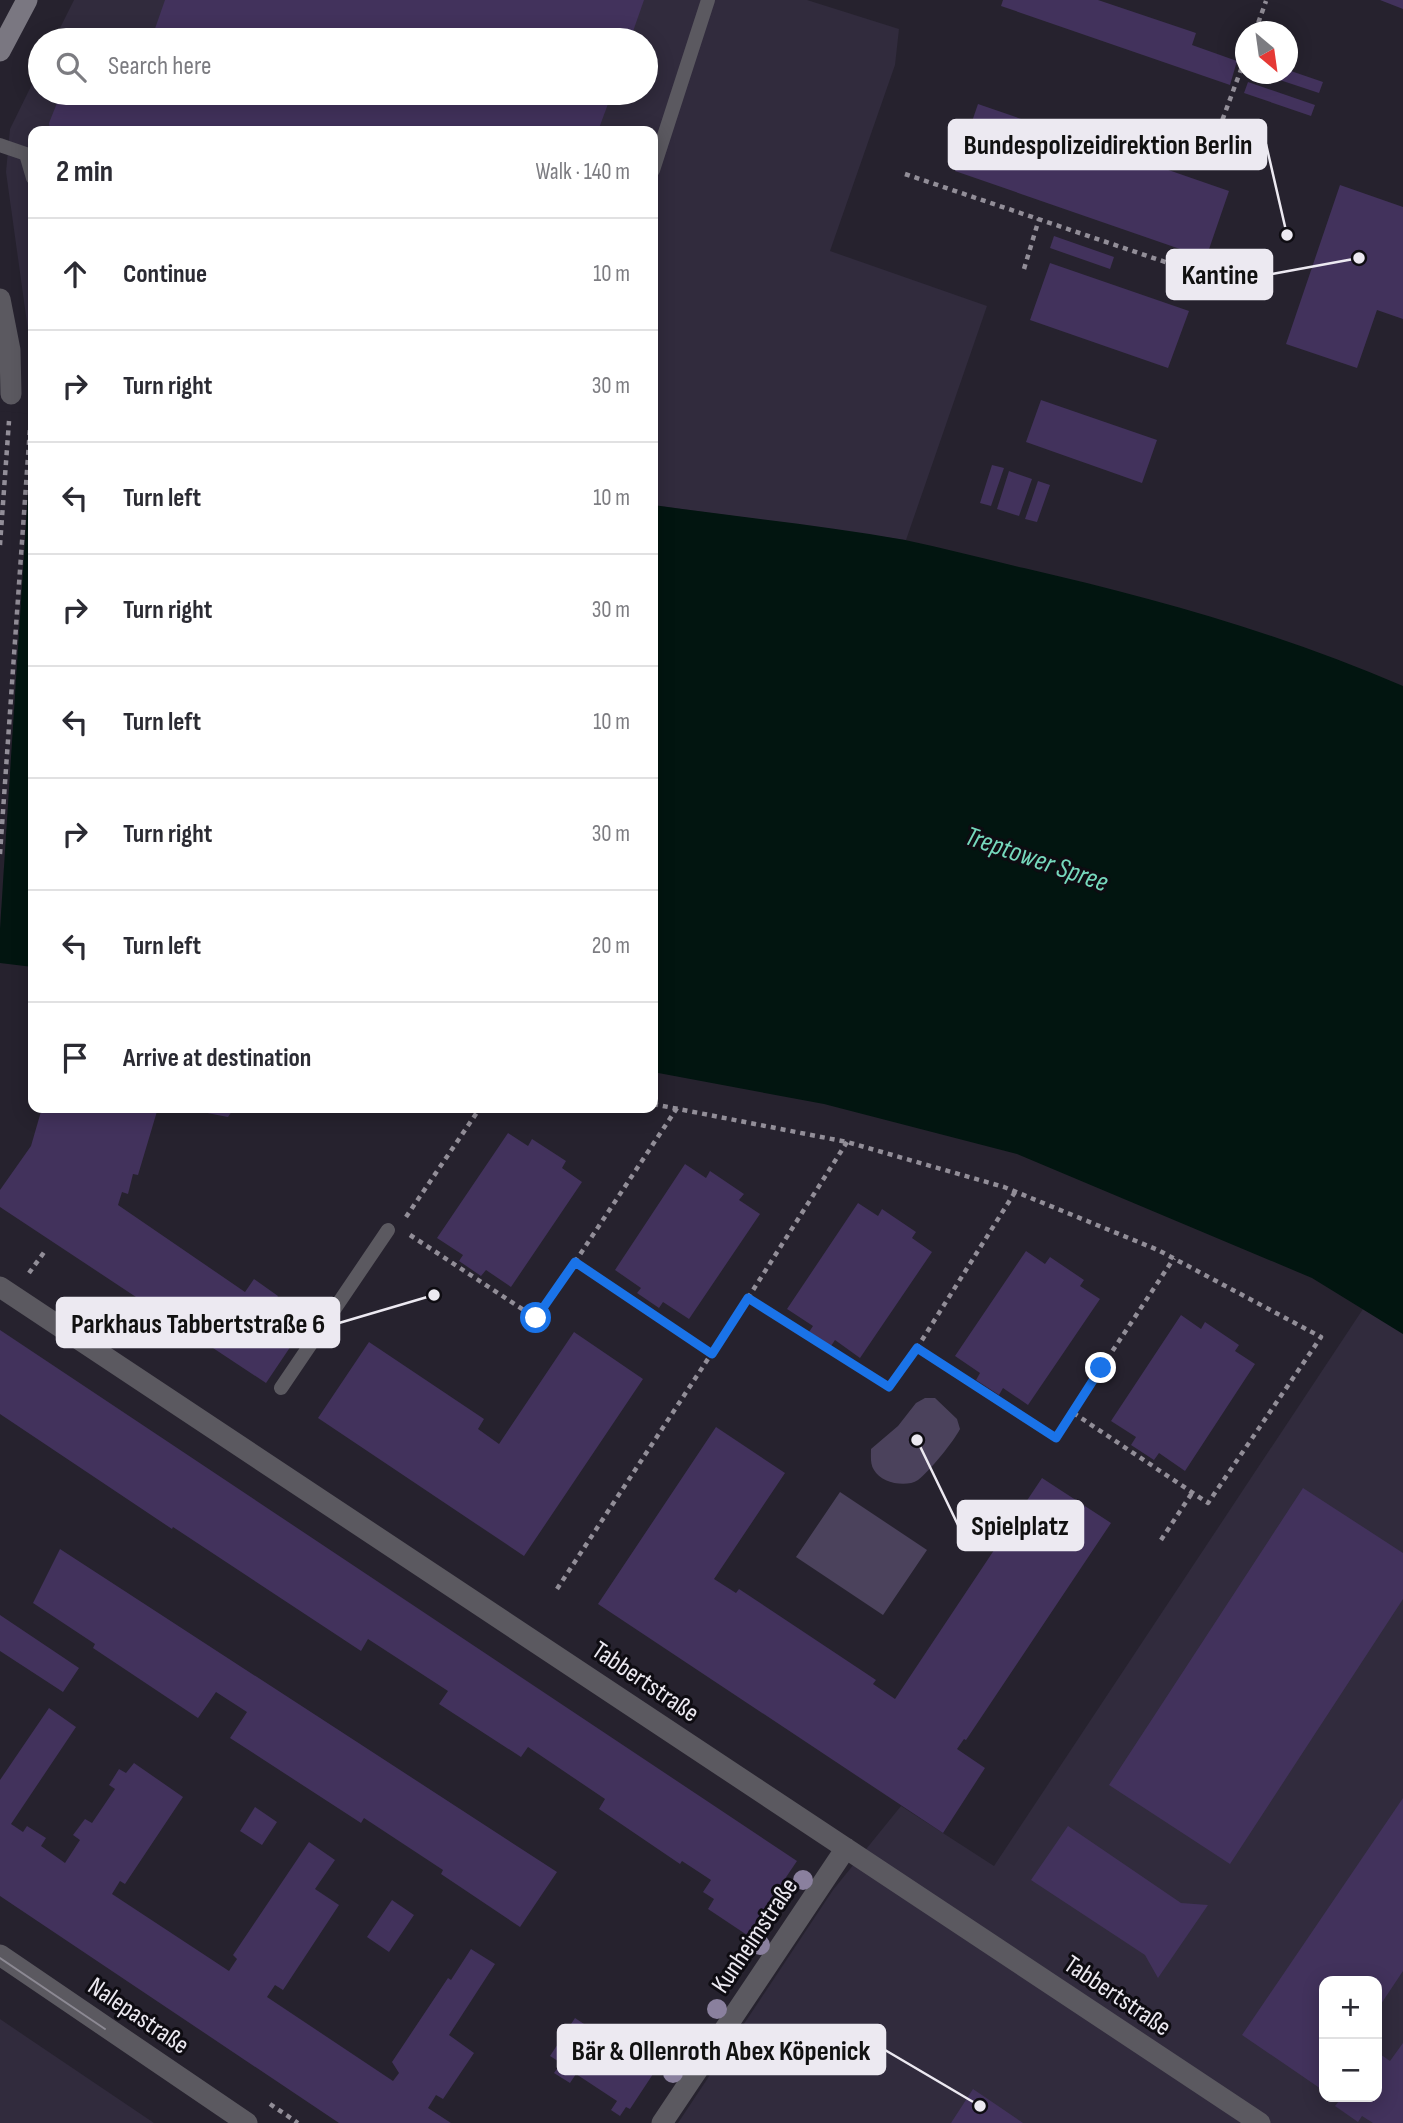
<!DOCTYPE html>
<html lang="en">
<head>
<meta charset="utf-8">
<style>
  :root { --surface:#fff; --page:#f7f7f7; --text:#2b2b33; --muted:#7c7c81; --line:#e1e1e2 }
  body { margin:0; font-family:"Sofia Sans Condensed",sans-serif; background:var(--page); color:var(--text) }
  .controls { position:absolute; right:21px; bottom:21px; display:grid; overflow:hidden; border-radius:14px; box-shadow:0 4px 18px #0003 }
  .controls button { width:63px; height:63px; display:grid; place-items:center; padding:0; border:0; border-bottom:2px solid var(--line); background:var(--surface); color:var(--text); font:35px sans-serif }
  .compass { position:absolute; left:1235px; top:21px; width:63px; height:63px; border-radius:50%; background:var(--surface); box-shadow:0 4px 18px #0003; rotate:151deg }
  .stop { position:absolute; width:21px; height:21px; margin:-16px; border:5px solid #1a73e8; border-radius:50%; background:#fff }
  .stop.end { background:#1a73e8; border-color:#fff; box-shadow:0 2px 7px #0008 }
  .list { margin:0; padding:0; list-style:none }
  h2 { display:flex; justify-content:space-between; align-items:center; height:91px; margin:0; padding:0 28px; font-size:30px }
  h2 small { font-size:23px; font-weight:400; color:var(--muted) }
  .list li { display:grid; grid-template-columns:46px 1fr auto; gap:21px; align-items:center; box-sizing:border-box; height:112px; padding:0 28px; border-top:2px solid var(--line) }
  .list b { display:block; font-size:26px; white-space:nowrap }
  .list em { font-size:23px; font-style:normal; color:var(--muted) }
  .icon { flex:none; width:38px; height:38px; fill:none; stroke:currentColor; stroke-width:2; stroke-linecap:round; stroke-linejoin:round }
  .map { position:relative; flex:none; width:1403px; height:2123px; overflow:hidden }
  .search { position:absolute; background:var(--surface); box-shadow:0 4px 18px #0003; left:28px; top:28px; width:630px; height:77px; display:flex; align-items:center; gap:18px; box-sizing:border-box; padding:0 24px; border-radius:38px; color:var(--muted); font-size:26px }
  .panel { position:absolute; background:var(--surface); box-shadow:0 4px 18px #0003; left:28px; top:126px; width:630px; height:987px; border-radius:14px }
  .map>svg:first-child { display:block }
</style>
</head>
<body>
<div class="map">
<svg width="1403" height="2123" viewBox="0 0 1403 2123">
  <rect width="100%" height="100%" fill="#26222e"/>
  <path fill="#312b3d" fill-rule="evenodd" d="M74 0H807L899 29 895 65 830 251 987 306 906 540 653 505V131H33V366L6 172 10 129 40 68V93H646V40H54Z
    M1363 1309 1403 1334V2123H678L833 1890 901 1806 994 1866ZM1324 1981H1377V2097H1324Z
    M0 2019 28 2038 154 2123H0Z"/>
  <path fill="#4b425c" d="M925 1398H935L957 1419 960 1429C954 1441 929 1472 918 1480 906 1488 881 1483 874 1470 870 1464 871 1456 871 1449L898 1426 916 1403Z
    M840 1492 927 1550 883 1615 796 1557Z"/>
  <path fill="#021510" d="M0 415 33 417V967L0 963Z
    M653 505C737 517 822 525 905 540 945 548 984 559 1024 568 1154 598 1280 633 1403 686V1334L1312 1278 1017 1154 824 1104 653 1072Z"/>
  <path fill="#26222e" d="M0 411 33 414 0 929Z"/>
  <path fill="#42325c" d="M165 0H644L630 40H151Z
    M1003 0H1098L1196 33 1192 45 1237 61 1230 85 1001 6Z
    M1380 0H1403V9Z
    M1288 70 1323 82 1319 93 1262 74H1288Z
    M1248 82 1315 105 1311 116 1244 93Z
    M61 93H612L598 131H50L49 123Z
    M978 104 1229 191 1206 258 955 171Z
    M1340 185 1403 207V319L1377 310 1357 368 1286 344Z
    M1054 236 1114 257 1110 269 1050 248Z
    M1050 263 1189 311 1168 368 1030 320Z
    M1041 400 1157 440 1142 483 1026 442Z
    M992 465 1004 468 991 506 980 503Z
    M1009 471 1032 479 1019 516 997 509Z
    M1038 481 1050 485 1037 522 1025 519Z
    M42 1108H158L138 1175 133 1174 128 1194 122 1192 118 1205 245 1292 254 1279 278 1296 269 1310 301 1331 266 1383 0 1207V1190L31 1146Z
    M181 1108H234L228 1117Z
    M508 1133 528 1146 532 1139 566 1161 562 1168 582 1182 511 1287 486 1270 481 1276 459 1261 463 1255 437 1238Z
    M685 1164 706 1178 710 1171 744 1194 739 1200 760 1214 689 1319 663 1302 659 1308 637 1293 641 1288 615 1270Z
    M858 1203 878 1216 882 1209 916 1232 912 1238 932 1252 860 1358 835 1340 831 1346 809 1332 813 1326 787 1309Z
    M1026 1251 1045 1264 1050 1257 1084 1280 1080 1286 1100 1299 1028 1405 1003 1388 999 1395 976 1380 980 1373 955 1356Z
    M1181 1315 1201 1329 1205 1322 1239 1345 1235 1351 1255 1364 1185 1471 1159 1453 1154 1460 1131 1445 1136 1437 1111 1421Z
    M0 1330 797 1861 747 1935 708 1909 714 1899 703 1892 711 1880 682 1861 680 1864 599 1809 605 1799 528 1747 521 1757 439 1704 448 1691 368 1639 361 1651 173 1527 172 1529 0 1414Z
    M574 1332 643 1379 524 1556 318 1418 369 1342 484 1419 478 1429 499 1444Z
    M716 1427 785 1473 714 1579 736 1593 739 1589 876 1680 873 1684 895 1699 1042 1478 1111 1523 966 1740 964 1739 957 1749 985 1768 943 1833 598 1604Z
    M1303 1488 1403 1553V1599L1230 1864 1109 1785Z
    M60 1549 557 1872 520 1927 441 1874 443 1870 364 1818 361 1823 230 1738 247 1712 216 1692 198 1718 93 1648 95 1644 33 1603Z
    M0 1615 79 1668 63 1692 0 1651Z
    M49 1708 76 1727 11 1824 23 1832 27 1826 46 1838 41 1846 65 1863 80 1840 73 1835 85 1819 92 1823 115 1789 109 1785 119 1769 126 1773 134 1763 183 1797 125 1884 120 1881 112 1894 229 1971 237 1959 233 1955 309 1842 335 1860 315 1889 339 1905 283 1990 275 1985 267 1997 393 2081 399 2073 392 2062 448 1978 451 1980 471 1949 495 1964 449 2035 474 2053 443 2099 436 2095 428 2108 451 2123H339L0 1896V1780Z
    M1403 1798V1971L1377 2010V1981H1324V2091L1242 2035Z
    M255 1807 277 1822 262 1845 240 1831Z
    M1068 1826 1181 1903 1208 1905 1158 1978 1145 1955 1031 1880Z
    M392 1900 414 1915 389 1952 367 1937Z
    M575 2018 655 2071 630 2109 626 2107 620 2116 611 2110 617 2101 576 2074 570 2083 554 2073 561 2063 550 2056Z
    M1403 2043V2123H1373L1362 2116 1358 2122 1335 2106 1339 2101 1333 2097H1377V2052L1390 2061Z
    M973 2089 1023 2123H951Z"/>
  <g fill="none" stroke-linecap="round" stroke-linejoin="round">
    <path stroke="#928e98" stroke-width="4.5" stroke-dasharray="5 5" stroke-linecap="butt" d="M1255 32 1266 1
      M1219 129 1246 56
      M905 174 1257 293
      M1024 269 1039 219
      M0 545 9 421
      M0 854 31 414
      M653 1104 847 1142 1004 1187 1158 1250 1321 1337 1208 1503 1072 1412 1174 1258
      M677 1108 575 1262 712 1354
      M847 1142 748 1298 889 1387 917 1348
      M1015 1192 917 1348 1056 1438 1072 1412
      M406 1217 480 1108
      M410 1235 536 1318 575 1262
      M29 1273 45 1251
      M1161 1540 1192 1493
      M557 1589 748 1298
      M270 2104 298 2123"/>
    <path stroke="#5b5960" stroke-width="14" d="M0 145 26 154 33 178
      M653 170 708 0
      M281 1388 388 1230"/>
    <path stroke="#5b5960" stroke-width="21" d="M0 299 10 350 11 394
      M0 1287 1260 2123
      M0 1955 247 2123
      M662 2123 846 1848"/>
    <path stroke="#7a7781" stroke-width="21" d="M0 51 27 0"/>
    <path stroke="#8c8993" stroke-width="2" d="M0 1958 105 2029"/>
  </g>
  <g fill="#8a809e">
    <circle cx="803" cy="1880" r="10"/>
    <circle cx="760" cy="1945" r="10"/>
    <circle cx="717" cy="2009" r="10"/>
    <circle cx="673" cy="2073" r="10"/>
  </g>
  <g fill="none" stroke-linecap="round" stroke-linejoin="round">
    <path stroke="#1a73e8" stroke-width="9" d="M536 1318 575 1262 712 1354 748 1298 889 1387 917 1348 1056 1438 1101 1368"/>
  </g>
  <g text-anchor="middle" stroke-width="6" stroke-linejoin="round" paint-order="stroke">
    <g font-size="26" fill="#ece9f1" stroke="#0e0c12">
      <text transform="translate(646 1681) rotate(34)" y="9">Tabbertstraße</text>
      <text transform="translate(754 1935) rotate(-56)" y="9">Kunheimstraße</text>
      <text transform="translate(1118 1995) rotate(34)" y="9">Tabbertstraße</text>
      <text transform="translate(139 2015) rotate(34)" y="9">Nalepastraße</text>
    </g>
    <g font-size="28" font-style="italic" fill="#76d9bd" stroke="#0e0c12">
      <text transform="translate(1037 858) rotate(19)" y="10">Treptower Spree</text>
    </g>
  </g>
  <path fill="none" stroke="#ece9f1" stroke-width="2.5" d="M1287 235L1266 144M1359 258L1272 274M434 1295L339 1323M917 1440L958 1525M980 2106L885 2050"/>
  <g fill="#ece9f1" stroke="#0e0c12" stroke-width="2.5">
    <circle cx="1287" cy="235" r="7"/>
    <circle cx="1359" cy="258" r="7"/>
    <circle cx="434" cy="1295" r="7"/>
    <circle cx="917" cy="1440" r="7"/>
    <circle cx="980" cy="2106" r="7"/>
  </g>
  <g fill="#ece9f1" stroke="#ece9f1" stroke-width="2.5">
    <rect x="949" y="120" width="317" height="49" rx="7"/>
    <rect x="1167" y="250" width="105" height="49" rx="7"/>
    <rect x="57" y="1298" width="282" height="49" rx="7"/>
    <rect x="958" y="1501" width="125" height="49" rx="7"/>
    <rect x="558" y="2025" width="327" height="49" rx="7"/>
  </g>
  <g font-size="28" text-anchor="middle" font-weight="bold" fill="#111">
    <text x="1108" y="154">Bundespolizeidirektion Berlin</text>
    <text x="1220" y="284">Kantine</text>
    <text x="198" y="1333">Parkhaus Tabbertstraße 6</text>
    <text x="1020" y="1535">Spielplatz</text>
    <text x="721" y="2060">Bär &amp; Ollenroth Abex Köpenick</text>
  </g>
</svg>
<div class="controls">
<button>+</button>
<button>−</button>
</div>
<svg class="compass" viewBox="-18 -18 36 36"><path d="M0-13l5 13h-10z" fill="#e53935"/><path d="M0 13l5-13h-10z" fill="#7c7c81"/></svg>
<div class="stop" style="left:536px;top:1318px"></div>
<div class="stop end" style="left:1101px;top:1368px"></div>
<div class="search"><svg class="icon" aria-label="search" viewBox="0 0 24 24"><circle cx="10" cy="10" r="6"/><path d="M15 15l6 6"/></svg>Search here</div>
<section class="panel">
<h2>2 min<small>Walk · 140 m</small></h2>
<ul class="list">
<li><svg class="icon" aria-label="ahead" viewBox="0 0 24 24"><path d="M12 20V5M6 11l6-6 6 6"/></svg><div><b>Continue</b></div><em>10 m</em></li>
<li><svg class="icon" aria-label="right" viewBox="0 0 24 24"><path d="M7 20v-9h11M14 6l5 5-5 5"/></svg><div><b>Turn right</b></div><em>30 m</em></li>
<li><svg class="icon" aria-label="left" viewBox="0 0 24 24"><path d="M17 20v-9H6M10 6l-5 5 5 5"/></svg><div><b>Turn left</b></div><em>10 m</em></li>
<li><svg class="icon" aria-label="right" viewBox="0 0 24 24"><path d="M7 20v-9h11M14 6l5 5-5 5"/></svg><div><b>Turn right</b></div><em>30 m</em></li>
<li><svg class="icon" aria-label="left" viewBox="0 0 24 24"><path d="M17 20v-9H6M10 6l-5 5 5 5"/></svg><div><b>Turn left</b></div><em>10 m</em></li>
<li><svg class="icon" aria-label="right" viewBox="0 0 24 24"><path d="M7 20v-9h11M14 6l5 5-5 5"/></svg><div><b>Turn right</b></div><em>30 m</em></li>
<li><svg class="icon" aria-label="left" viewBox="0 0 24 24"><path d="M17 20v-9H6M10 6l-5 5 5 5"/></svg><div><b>Turn left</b></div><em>20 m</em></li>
<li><svg class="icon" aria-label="arrive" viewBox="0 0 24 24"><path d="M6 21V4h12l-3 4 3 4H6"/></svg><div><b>Arrive at destination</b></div></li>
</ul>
</section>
</div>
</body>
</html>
